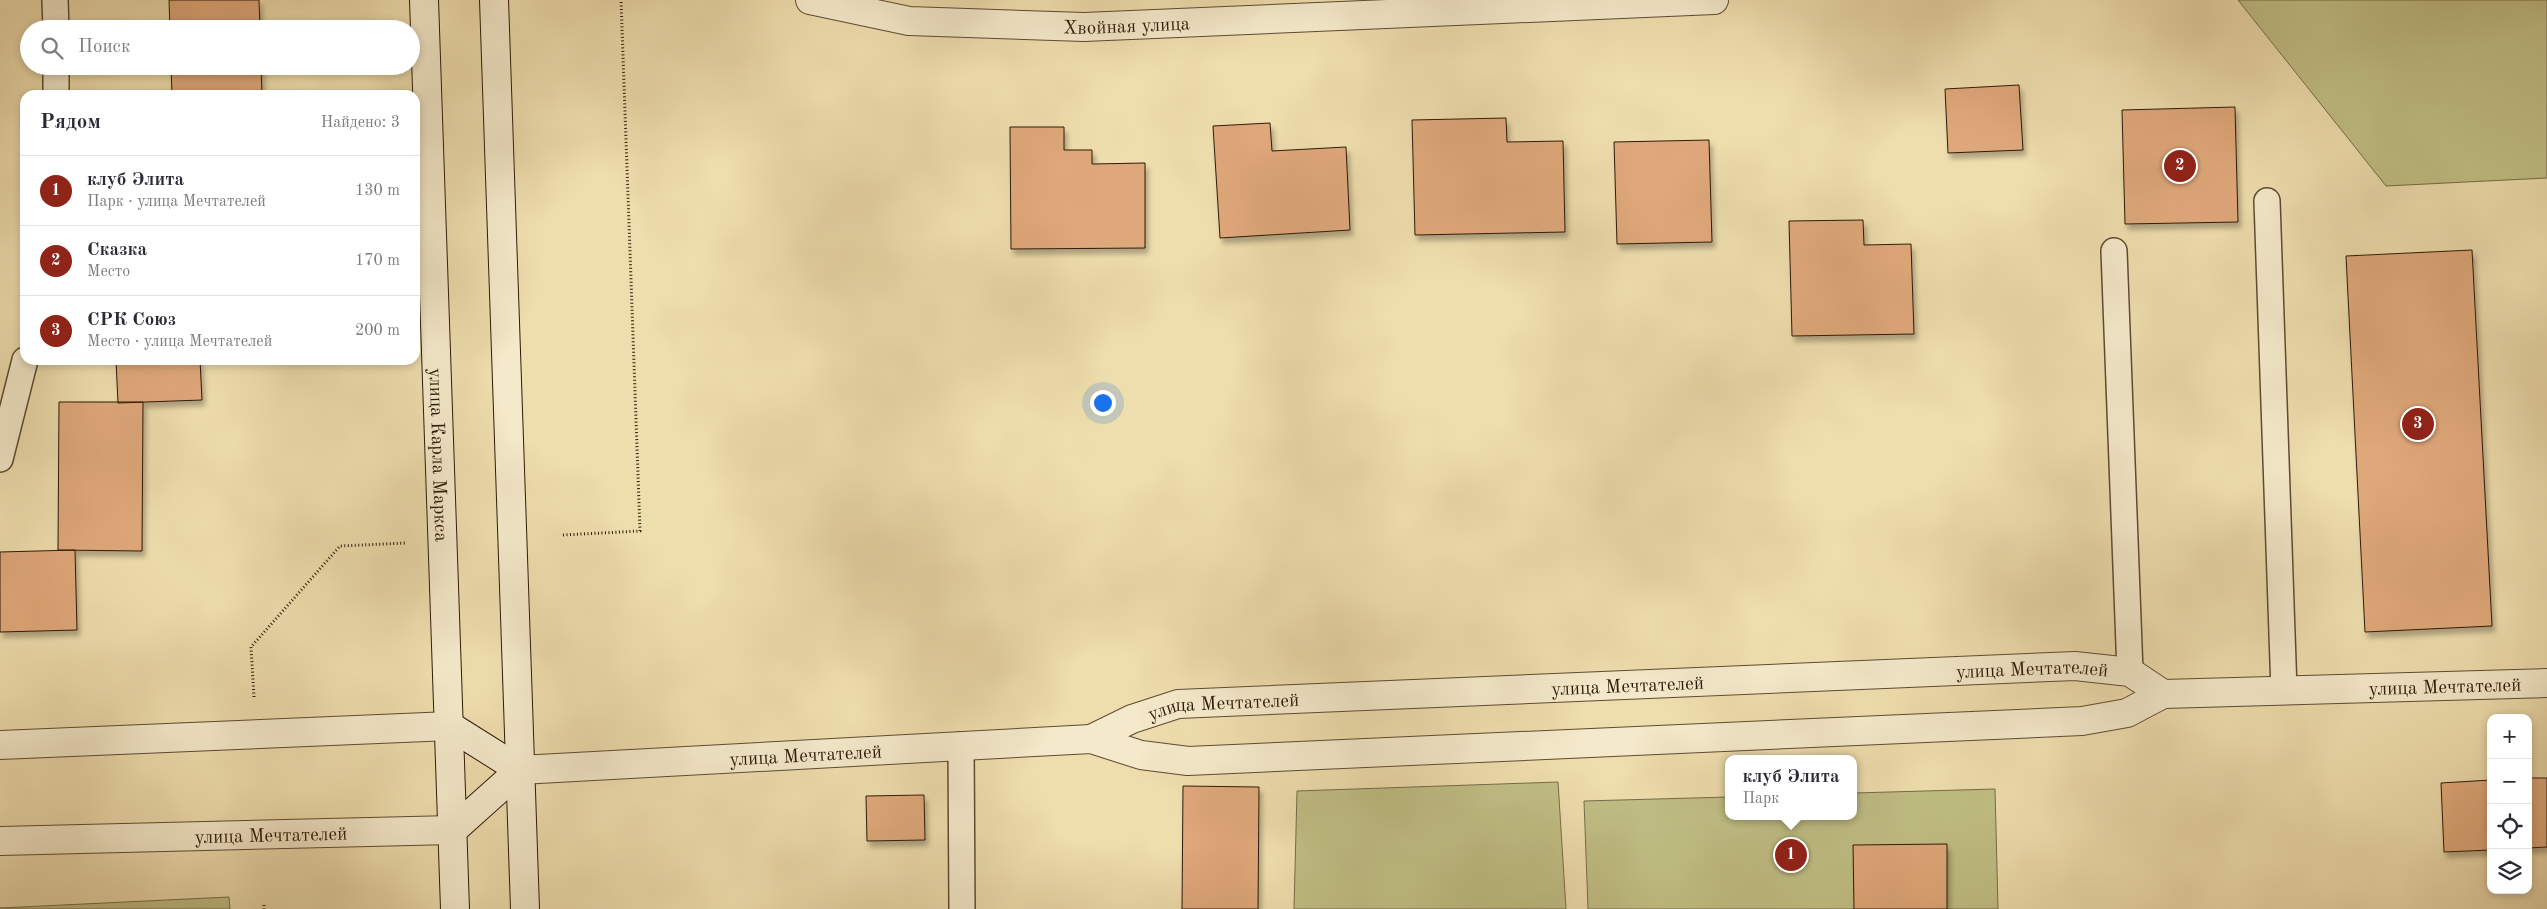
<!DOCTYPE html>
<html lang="ru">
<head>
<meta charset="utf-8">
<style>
  :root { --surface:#fff; --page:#f2f2f3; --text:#2b2b33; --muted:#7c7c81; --line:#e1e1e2; --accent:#8f2418 }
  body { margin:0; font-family:"Old Standard TT",serif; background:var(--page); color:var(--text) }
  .controls { position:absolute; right:15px; bottom:15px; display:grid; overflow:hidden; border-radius:10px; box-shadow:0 2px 8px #0003 }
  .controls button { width:45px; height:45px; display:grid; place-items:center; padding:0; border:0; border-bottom:1px solid var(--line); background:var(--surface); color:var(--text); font:25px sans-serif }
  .you { position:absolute; left:1102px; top:402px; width:18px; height:18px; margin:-12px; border:4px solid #fff; border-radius:50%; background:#1a73e8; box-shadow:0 0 0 8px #1a73e833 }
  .badge { display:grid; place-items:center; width:32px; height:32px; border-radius:50%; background:var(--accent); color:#fff; font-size:16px; font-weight:700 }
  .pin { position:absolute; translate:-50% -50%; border:2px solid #fff; box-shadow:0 1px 5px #0006 }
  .popup { position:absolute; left:1725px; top:755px; width:132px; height:65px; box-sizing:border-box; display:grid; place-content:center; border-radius:10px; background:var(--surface); filter:drop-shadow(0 1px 4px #0005); font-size:16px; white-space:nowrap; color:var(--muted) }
  .popup b { font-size:19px; color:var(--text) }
  .popup::after { content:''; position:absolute; left:50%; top:100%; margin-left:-10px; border:10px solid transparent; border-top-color:var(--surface) }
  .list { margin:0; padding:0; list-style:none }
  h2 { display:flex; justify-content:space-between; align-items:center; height:65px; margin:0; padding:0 20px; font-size:21px }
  h2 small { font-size:16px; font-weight:400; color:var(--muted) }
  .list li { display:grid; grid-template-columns:32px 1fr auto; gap:15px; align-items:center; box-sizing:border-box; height:70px; padding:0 20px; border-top:1px solid var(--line) }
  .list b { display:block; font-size:19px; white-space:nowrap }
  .list p { margin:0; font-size:16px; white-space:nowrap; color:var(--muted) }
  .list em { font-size:16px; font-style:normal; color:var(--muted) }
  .icon { flex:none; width:28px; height:28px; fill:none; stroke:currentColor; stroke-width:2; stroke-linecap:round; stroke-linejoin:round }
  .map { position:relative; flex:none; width:2547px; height:909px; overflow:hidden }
  .search { position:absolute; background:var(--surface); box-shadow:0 2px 8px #0003; left:20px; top:20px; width:400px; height:55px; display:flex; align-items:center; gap:12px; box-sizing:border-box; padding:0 18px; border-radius:28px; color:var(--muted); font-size:19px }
  .panel { position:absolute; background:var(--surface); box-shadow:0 2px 8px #0003; left:20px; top:90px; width:400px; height:275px; border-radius:15px }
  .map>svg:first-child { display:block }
</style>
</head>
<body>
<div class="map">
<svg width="2547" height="909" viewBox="0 0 2547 909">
  <defs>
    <filter id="shadow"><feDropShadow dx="3" dy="5.5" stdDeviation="2.5" flood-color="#0004"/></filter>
  </defs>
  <rect width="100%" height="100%" fill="#eeddad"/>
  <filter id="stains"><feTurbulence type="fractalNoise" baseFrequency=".004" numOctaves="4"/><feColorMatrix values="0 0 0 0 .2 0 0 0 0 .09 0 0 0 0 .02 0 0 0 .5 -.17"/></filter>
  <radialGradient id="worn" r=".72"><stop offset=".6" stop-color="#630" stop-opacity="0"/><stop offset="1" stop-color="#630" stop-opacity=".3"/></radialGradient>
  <path fill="#c0bf85" stroke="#776c47" d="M2238 0H2547V178L2386 186Z
    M1558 782 1566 909H1294L1297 791Z
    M1995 789 1998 909H1588L1584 801 1728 797V816H1854V793Z
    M229 897 230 909H0V908Z"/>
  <path fill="#dfa87a" stroke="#2e1a09" filter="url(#shadow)" d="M169 0H259L260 29H170Z
    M171 66H261L262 95H172Z
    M2019 85 2023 150 1948 153 1945 89Z
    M2235 107 2238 222 2125 224 2122 110Z
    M1506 118 1507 142 1563 141 1565 232 1415 235 1412 120Z
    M1270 123 1272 151 1346 147 1350 230 1220 238 1213 126Z
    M1010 127H1064V150H1092V164L1145 163V248L1011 249Z
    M1709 140 1712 242 1617 244 1614 142Z
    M1863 220 1864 245 1911 244 1914 334 1792 336 1789 221Z
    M2472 250 2492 626 2365 632 2346 256Z
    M116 360H200L202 400 118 403Z
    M59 402H143L142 551 58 550Z
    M75 550 77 630 0 632V552Z
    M2528 778H2547V847L2528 848Z
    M2491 780V850L2444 852 2441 783Z
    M1183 786 1259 787 1258 909H1182Z
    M924 795 925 840 867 841 866 796Z
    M1947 844V909H1854L1853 845Z"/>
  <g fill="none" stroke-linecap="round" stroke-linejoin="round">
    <g stroke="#5e4b32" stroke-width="28">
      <path id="service" d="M55 0 56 29
        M56 66V95
        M2267 201 2284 691
        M2114 251 2130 672
        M0 459 25 360
        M961 745 962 909"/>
    </g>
    <g stroke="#5e4b32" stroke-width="30">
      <g id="minor">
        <path id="s1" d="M810 0 909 21 1084 27 1714 0"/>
        <path id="s2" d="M1091 739 1132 719 1178 704 2075 666 2130 672 2163 694"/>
        <path id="s3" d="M520 770 1091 739 1141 755 1188 761 2082 721 2127 713 2163 694 2547 683"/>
      </g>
    </g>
    <g stroke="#5e4b32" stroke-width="30">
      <g id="tertiary">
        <path d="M0 745 450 726"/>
        <path id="s4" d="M0 841 453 830"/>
      </g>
    </g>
    <g stroke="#2e1a09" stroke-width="30">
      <g id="secondary">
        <path id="s5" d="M424 0 455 909"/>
        <path d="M494 0 525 909"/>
        <path d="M450 726 520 770 453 830"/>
      </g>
    </g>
    <path stroke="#2e1a09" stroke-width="3" stroke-dasharray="1 2.5" stroke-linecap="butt" d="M563 535 640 531 621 0
      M254 697 251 647 340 546 406 543
      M264 905V909"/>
    <use href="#service" stroke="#f4e9ca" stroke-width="25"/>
    <use href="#minor" stroke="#f4e9ca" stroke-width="28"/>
    <use href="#tertiary" stroke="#f4e9ca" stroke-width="28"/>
    <use href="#secondary" stroke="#f4e9ca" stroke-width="28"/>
  </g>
  <g text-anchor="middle" stroke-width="5" stroke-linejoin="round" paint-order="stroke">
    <g font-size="19" fill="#2e1a09" stroke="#f4e9ca">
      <text dy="7" stroke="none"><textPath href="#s1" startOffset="319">Хвойная улица</textPath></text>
      <text dy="7" stroke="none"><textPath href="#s5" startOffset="455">улица Карла Маркса</textPath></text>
      <text dy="7" stroke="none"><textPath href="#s2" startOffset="949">улица Мечтателей</textPath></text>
      <text dy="7" stroke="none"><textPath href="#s2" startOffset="544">улица Мечтателей</textPath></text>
      <text dy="7" stroke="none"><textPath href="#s3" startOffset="1935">улица Мечтателей</textPath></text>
      <text dy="7" stroke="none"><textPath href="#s2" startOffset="139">улица Мечтателей</textPath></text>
      <text dy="7" stroke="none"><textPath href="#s3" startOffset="286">улица Мечтателей</textPath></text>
      <text dy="7" stroke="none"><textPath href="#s4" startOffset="271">улица Мечтателей</textPath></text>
    </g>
  </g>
  <rect width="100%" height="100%" filter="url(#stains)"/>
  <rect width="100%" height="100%" fill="url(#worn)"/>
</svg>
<div class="controls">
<button>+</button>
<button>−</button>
<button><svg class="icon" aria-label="locate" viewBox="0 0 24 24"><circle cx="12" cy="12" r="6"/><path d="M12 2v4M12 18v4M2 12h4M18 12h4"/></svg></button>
<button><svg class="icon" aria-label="layers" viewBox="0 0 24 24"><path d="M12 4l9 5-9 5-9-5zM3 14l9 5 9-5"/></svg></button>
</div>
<div class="you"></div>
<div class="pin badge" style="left:1791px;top:855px">1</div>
<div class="popup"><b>клуб Элита</b>Парк</div>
<div class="pin badge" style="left:2180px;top:166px">2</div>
<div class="pin badge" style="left:2418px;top:424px">3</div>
<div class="search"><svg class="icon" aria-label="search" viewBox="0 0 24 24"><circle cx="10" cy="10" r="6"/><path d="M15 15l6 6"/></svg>Поиск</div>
<section class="panel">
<h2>Рядом<small>Найдено: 3</small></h2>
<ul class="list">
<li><span class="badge">1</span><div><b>клуб Элита</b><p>Парк · улица Мечтателей</p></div><em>130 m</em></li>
<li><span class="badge">2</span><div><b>Сказка</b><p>Место</p></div><em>170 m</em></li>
<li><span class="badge">3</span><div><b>СРК Союз</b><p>Место · улица Мечтателей</p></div><em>200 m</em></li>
</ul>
</section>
</div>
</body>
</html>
